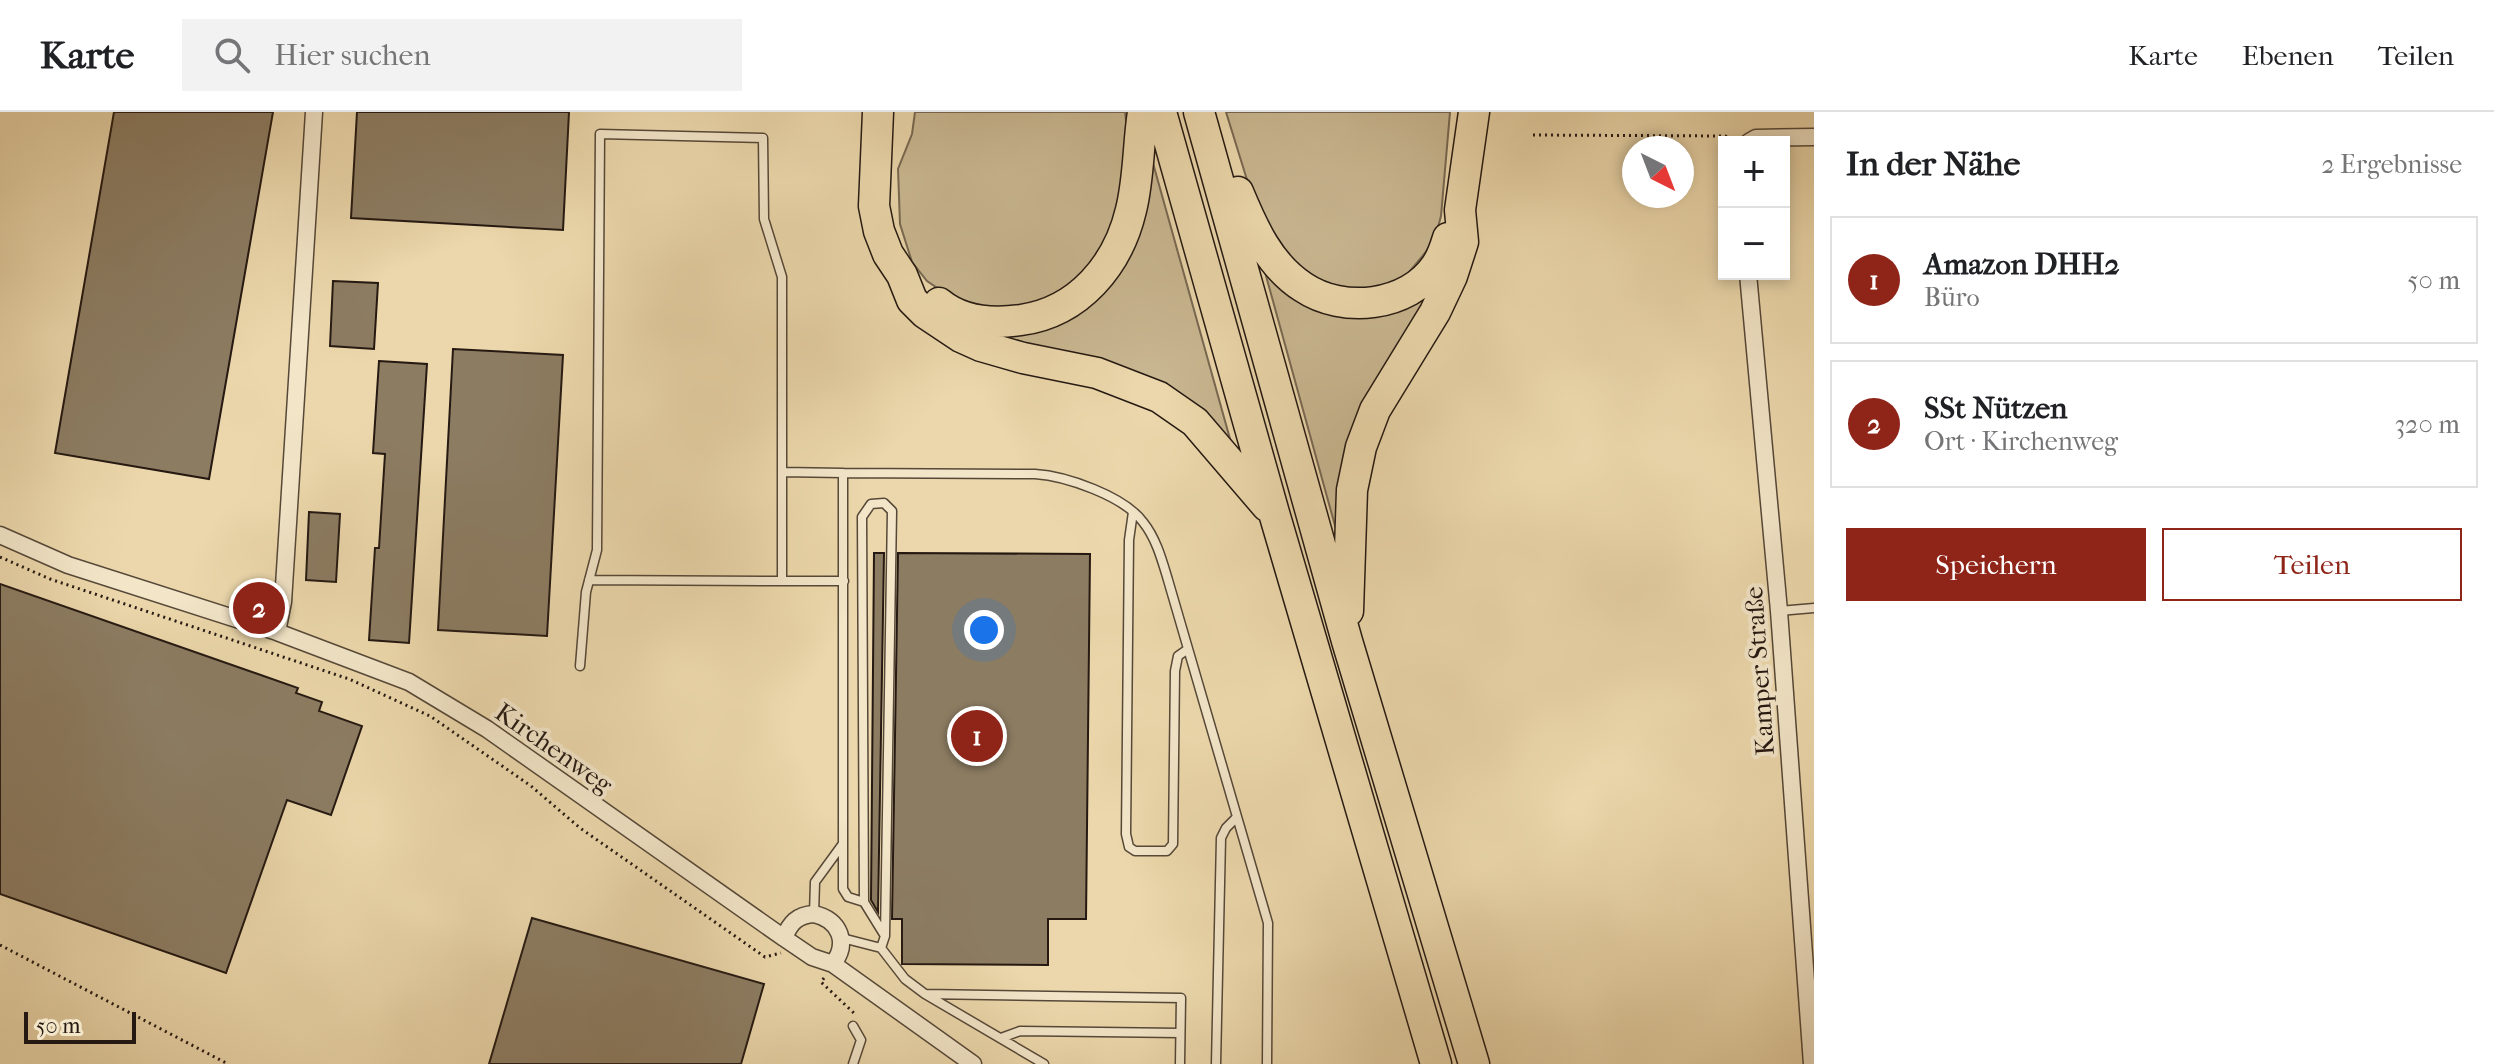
<!DOCTYPE html>
<html lang="de">
<head>
<meta charset="utf-8">
<style>
  :root { --surface:#fff; --page:#f2f2f2; --text:#202124; --muted:#757577; --line:#e0e0e0; --accent:#8f2418 }
  body { margin:0; font-family:"IM FELL French Canon",serif; background:var(--page); color:var(--text) }
  .controls { position:absolute; right:24px; top:24px; display:grid; overflow:hidden; border-radius:0px; box-shadow:0 4px 12px #0003 }
  .controls button { width:72px; height:72px; display:grid; place-items:center; padding:0; border:0; border-bottom:2px solid var(--line); background:var(--surface); color:var(--text); font:40px sans-serif }
  .compass { position:absolute; left:1622px; top:24px; width:72px; height:72px; border-radius:50%; background:var(--surface); box-shadow:0 4px 12px #0003; rotate:138deg }
  .scale { position:absolute; left:24px; bottom:20px; width:112px; box-sizing:border-box; padding-left:8px; border:4px solid #251912; border-top:0; font-size:22px; line-height:28px; white-space:nowrap; color:#251912; -webkit-text-stroke:6px #f2e5c8; paint-order:stroke }
  .you { position:absolute; left:984px; top:518px; width:28px; height:28px; margin:-20px; border:6px solid #fff; border-radius:50%; background:#1a73e8; box-shadow:0 0 0 12px #1a73e833 }
  .badge { display:grid; place-items:center; width:52px; height:52px; border-radius:50%; background:var(--accent); color:#fff; font-size:26px; font-weight:700 }
  .pin { position:absolute; translate:-50% -50%; border:4px solid #fff; box-shadow:0 2px 8px #0006 }
  .list { margin:0; padding:0; list-style:none }
  h2 { display:flex; justify-content:space-between; align-items:center; height:104px; margin:0; padding:0 32px; font-size:34px }
  h2 small { font-size:26px; font-weight:400; color:var(--muted) }
  .list li { display:grid; grid-template-columns:52px 1fr auto; gap:24px; align-items:center; box-sizing:border-box; height:128px; margin:0 16px 16px; padding:0 16px; border:2px solid var(--line); border-radius:0px }
  .list b { display:block; font-size:30px; white-space:nowrap }
  .list p { margin:0; font-size:26px; white-space:nowrap; color:var(--muted) }
  .list em { font-size:26px; font-style:normal; color:var(--muted) }
  .actions { display:flex; gap:16px; padding:24px 32px }
  .actions a { flex:1; padding:18px 0; border:2px solid var(--accent); border-radius:0px; text-align:center; font-size:28px; color:var(--accent) }
  .actions .main { background:var(--accent); color:#fff }
  .icon { flex:none; width:44px; height:44px; fill:none; stroke:currentColor; stroke-width:2; stroke-linecap:round; stroke-linejoin:round }
  .map { position:relative; flex:none; width:1814px; height:952px; overflow:hidden }
  header { display:flex; align-items:center; gap:48px; box-sizing:border-box; height:112px; padding:0 40px; background:var(--surface); border-bottom:2px solid var(--line) }
  header strong { font-size:38px }
  nav { display:flex; gap:44px; margin-inline-start:auto; font-size:28px }
  .search { width:560px; height:72px; background:var(--page); display:flex; align-items:center; gap:20px; box-sizing:border-box; padding:0 28px; border-radius:0px; color:var(--muted); font-size:30px }
  main { display:flex }
  aside { flex:1; background:var(--surface) }
  .map>svg:first-child { display:block }
</style>
</head>
<body>
<header>
<strong>Karte</strong>
<div class="search"><svg class="icon" aria-label="search" viewBox="0 0 24 24"><circle cx="10" cy="10" r="6"/><path d="M15 15l6 6"/></svg>Hier suchen</div>
<nav><a>Karte</a><a>Ebenen</a><a>Teilen</a></nav>
</header>
<main>
<div class="map">
<svg width="1814" height="952" viewBox="0 0 1814 952">
  <rect width="100%" height="100%" fill="#ebd7ab"/>
  <filter id="stains"><feTurbulence type="fractalNoise" baseFrequency=".0025" numOctaves="4"/><feColorMatrix values="0 0 0 0 .2 0 0 0 0 .09 0 0 0 0 .02 0 0 0 .5 -.17"/></filter>
  <radialGradient id="worn" r=".72"><stop offset=".6" stop-color="#630" stop-opacity="0"/><stop offset="1" stop-color="#630" stop-opacity=".3"/></radialGradient>
  <path fill="#c9b791" stroke="#776852" stroke-width="2" d="M915 0H1125L1129 31 1125 75 1109 129 1067 185 993 199 961 192 927 169 912 150 900 112 898 57 912 22Z
    M1226 0H1450L1441 104 1434 130 1401 170 1360 183 1326 175 1301 160 1261 113Z
    M1151 44 1232 334 975 217 1071 203Z
    M1263 153 1295 183 1436 171 1412 216 1342 439Z"/>
  <path fill="#8c7c62" stroke="#251912" stroke-width="2" d="M114 0H273L209 367 55 341Z
    M357 0H569L563 118 351 106Z
    M333 169 378 171 374 237 330 234Z
    M453 237 563 243 547 524 438 518Z
    M379 249 427 252 409 531 369 528 375 436H379L385 342 373 341Z
    M309 400 340 402 336 470 306 468Z
    M874 441H884L878 800 871 788Z
    M898 441 1090 442 1086 807H1048V853L902 852V807H892Z
    M0 472 298 576 296 581 322 590 319 599 362 614 331 703 287 688 226 861 0 782Z
    M532 806 764 872 741 952H489Z"/>
  <g fill="none" stroke-linecap="round" stroke-linejoin="round">
    <g stroke="#564838" stroke-width="11">
      <path id="lane" d="M782 360 843 361
        M1133 400 1129 428 1126 722 1129 735 1135 739H1167L1173 732 1175 559 1178 544 1188 537
        M782 469H844
        M1779 499 1814 496
        M580 554 586 480 597 438 600 22 763 26 764 107 782 165V469L589 468
        M864 790 848 785 843 777V361L1035 362C1066 364 1124 384 1143 410 1156 426 1162 448 1168 468L1268 811 1267 952
        M814 802 815 770 842 733
        M842 826 881 836 905 867 925 882 1181 886 1180 952
        M881 836 885 824 864 790 862 405 871 392 884 391 892 399 885 824
        M925 882 1044 952
        M853 914 861 928 853 952
        M1001 926 1020 919 1180 921
        M1216 952 1221 726 1226 716 1237 705"/>
    </g>
    <g stroke="#564838" stroke-width="19">
      <path id="street" d="M1749 30 1756 26 1814 25
        M1748 162 1779 499 1812 952
        M0 423 68 453 277 520 409 570 487 617 784 826
        M277 520 283 490 314 0
        M814 802C840 808 849 831 833 852L812 845 784 826C790 811 797 803 814 802Z
        M833 852 973 952"/>
    </g>
    <g stroke="#251912" stroke-width="33">
      <path id="highway" d="M878 0 874 94 879 119 888 142 902 163 912 188 925 201 961 225 981 234 1023 246 1097 261 1159 285 1195 310 1267 394
        M1161 0 1274 401 1436 952
        M1199 0 1347 529 1474 952
        M1238 80C1253 116 1269 153 1303 175 1343 202 1408 195 1436 154 1442 145 1445 136 1448 126
        M939 191C962 210 993 212 1021 208 1079 200 1118 153 1131 98 1139 66 1138 33 1143 0
        M1348 499 1352 378 1361 335 1375 298 1435 200 1452 164 1463 130 1460 98 1474 0"/>
    </g>
    <path stroke="#251912" stroke-width="3" stroke-dasharray="2 4" stroke-linecap="butt" d="M1533 23 1725 24 1733 27
      M0 445 50 467 349 567 430 604 531 674 580 716 765 845 781 841
      M0 833 228 952
      M824 866 821 870 856 903"/>
    <use href="#lane" stroke="#f2e5c8" stroke-width="8"/>
    <use href="#street" stroke="#f2e5c8" stroke-width="16"/>
    <use href="#highway" stroke="#ebd7ab" stroke-width="30"/>
  </g>
  <g text-anchor="middle" stroke-width="8" stroke-linejoin="round" paint-order="stroke">
    <g font-size="26" fill="#251912" stroke="#f2e5c8">
      <text transform="translate(1759 559) rotate(-94)" y="9">Kamper Straße</text>
      <text transform="translate(554 636) rotate(35)" y="9">Kirchenweg</text>
    </g>
  </g>
  <rect width="100%" height="100%" filter="url(#stains)"/>
  <rect width="100%" height="100%" fill="url(#worn)"/>
</svg>
<div class="controls">
<button>+</button>
<button>−</button>
</div>
<svg class="compass" viewBox="-18 -18 36 36"><path d="M0-13l5 13h-10z" fill="#e53935"/><path d="M0 13l5-13h-10z" fill="#757577"/></svg>
<div class="scale">50 m</div>
<div class="you"></div>
<div class="pin badge" style="left:977px;top:624px">1</div>
<div class="pin badge" style="left:259px;top:496px">2</div>
</div>
<aside>
<h2>In der Nähe<small>2 Ergebnisse</small></h2>
<ul class="list">
<li><span class="badge">1</span><div><b>Amazon DHH2</b><p>Büro</p></div><em>50 m</em></li>
<li><span class="badge">2</span><div><b>SSt Nützen</b><p>Ort · Kirchenweg</p></div><em>320 m</em></li>
</ul>
<div class="actions"><a class="main">Speichern</a><a>Teilen</a></div>
</aside>
</main>
</body>
</html>
